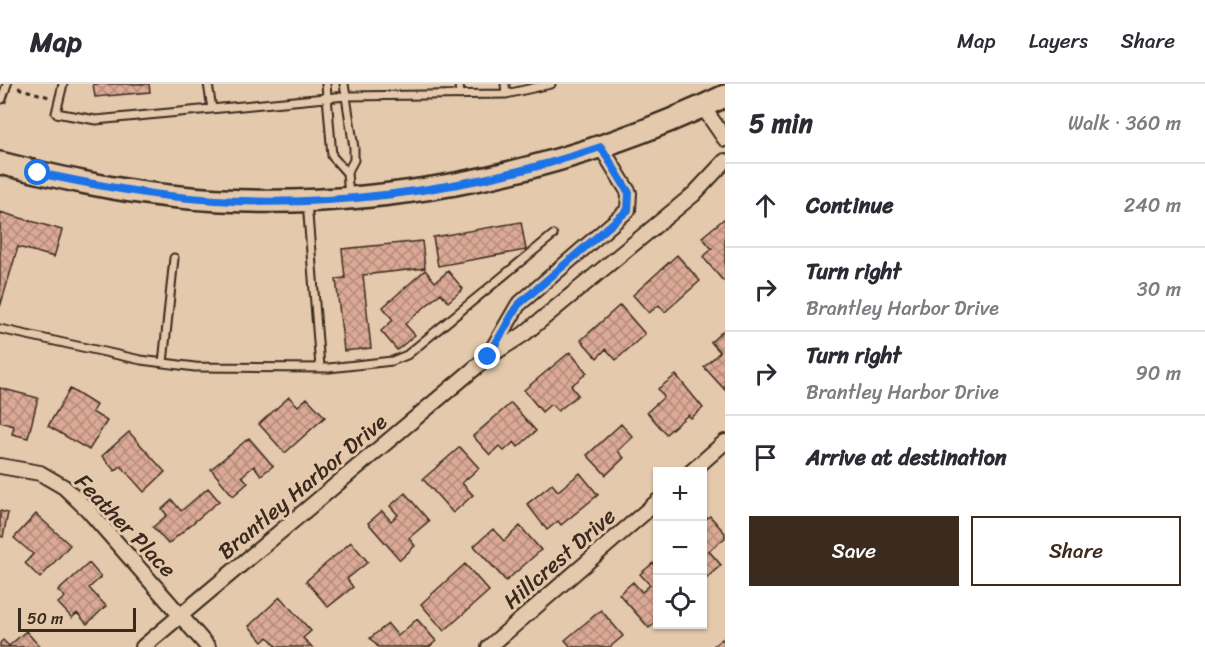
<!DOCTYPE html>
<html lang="en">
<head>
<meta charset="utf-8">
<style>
  :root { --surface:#fff; --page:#f2f2f3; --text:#2b2b33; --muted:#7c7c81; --line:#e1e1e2; --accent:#3b2a1e }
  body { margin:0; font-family:Sriracha,sans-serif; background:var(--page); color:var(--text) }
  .controls { position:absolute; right:18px; bottom:18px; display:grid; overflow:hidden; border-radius:0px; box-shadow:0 2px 4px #0004 }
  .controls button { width:54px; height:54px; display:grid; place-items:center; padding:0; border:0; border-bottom:2px solid var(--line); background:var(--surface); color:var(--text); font:30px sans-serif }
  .scale { position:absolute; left:18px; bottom:15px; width:118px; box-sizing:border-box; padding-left:6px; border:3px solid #3b2a1e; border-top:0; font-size:16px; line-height:21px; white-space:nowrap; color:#3b2a1e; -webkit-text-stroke:4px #e4c9ac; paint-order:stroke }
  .stop { position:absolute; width:18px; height:18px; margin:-14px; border:4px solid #1a73e8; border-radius:50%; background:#fff }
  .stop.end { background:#1a73e8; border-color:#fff; box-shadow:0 2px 6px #0008 }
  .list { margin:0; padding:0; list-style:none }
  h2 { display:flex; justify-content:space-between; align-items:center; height:78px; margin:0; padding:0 24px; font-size:26px }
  h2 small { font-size:20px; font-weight:400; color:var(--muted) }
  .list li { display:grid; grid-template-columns:39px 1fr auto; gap:18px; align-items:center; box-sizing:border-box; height:84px; padding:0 24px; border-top:2px solid var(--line) }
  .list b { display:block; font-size:22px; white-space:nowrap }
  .list p { margin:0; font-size:20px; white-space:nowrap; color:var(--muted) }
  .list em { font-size:20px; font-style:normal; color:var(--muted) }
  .actions { display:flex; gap:12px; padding:18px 24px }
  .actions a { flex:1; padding:14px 0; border:2px solid var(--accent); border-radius:0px; text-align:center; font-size:21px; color:var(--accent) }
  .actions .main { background:var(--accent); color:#fff }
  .icon { flex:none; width:33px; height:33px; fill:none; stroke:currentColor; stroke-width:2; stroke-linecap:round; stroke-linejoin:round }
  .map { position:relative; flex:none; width:725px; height:563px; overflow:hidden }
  header { display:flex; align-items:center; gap:36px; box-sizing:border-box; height:84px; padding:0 30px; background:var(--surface); border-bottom:2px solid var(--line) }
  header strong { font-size:28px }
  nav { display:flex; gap:33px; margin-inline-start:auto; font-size:21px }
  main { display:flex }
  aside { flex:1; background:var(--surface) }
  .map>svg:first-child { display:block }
</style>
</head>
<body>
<header>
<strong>Map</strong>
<nav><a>Map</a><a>Layers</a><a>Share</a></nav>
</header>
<main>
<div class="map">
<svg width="725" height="563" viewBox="0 0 725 563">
  <defs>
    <pattern id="building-cross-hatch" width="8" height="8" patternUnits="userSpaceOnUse" patternTransform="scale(1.5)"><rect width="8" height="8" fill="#dba996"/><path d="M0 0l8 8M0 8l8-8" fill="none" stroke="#b38a7a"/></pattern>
  </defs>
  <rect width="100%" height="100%" fill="#e4c9ac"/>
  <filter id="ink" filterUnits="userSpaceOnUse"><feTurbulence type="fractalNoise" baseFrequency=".0167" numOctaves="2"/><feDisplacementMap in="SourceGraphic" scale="12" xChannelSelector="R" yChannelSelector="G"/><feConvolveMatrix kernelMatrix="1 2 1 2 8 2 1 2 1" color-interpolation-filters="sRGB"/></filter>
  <g filter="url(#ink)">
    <path fill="url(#building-cross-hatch)" stroke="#3b2a1e" stroke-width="1.5" d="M93 0H149L150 8 95 13Z
      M0 128 62 146 54 173 18 163 0 223Z
      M725 134V195L723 197 703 173 712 165 702 153Z
      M521 138 526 166 438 182 433 153Z
      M422 157 425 184 363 191 371 264 344 267 336 195 345 194 342 165Z
      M677 171 700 197 665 228 659 221 649 229 633 211Z
      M425 186 435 198 448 187 463 205 448 218 441 209 405 240 415 251 397 266 381 247 393 236 383 223Z
      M620 221 645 250 616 276 606 265 597 274 581 256Z
      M725 245V306L704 283 720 268 711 258Z
      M570 268 587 289 571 302 578 311 558 327 551 320 542 328 524 306Z
      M676 291 703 324 691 334 688 331 666 350 647 328 664 313 658 305Z
      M0 304 38 314 28 354 12 350 14 342 0 338Z
      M70 305 96 321 92 328 107 337 89 366 48 342Z
      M289 313 298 322 307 314 325 333 285 369 259 340Z
      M511 319 536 347 518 363 514 358 504 367 499 362 490 371 473 352Z
      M621 340 633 353 618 367 624 374 606 391 587 371Z
      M129 348 165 388 144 408 121 382 115 387 102 372Z
      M249 354 273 382 261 391 254 382 242 392 248 399 233 412 211 385Z
      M460 363 479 384 462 399 473 411 453 429 423 395Z
      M580 389 598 411 561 441 558 437 547 446 527 420 552 400 558 407Z
      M208 404 219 417 168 460 153 443 167 431 162 425 172 416 181 427Z
      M405 409 429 437 409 454 415 462 400 476 368 439 382 427 391 437 398 431 390 422Z
      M0 427 8 429 3 453 0 452Z
      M36 430 70 461 40 494 25 479 33 470 14 454Z
      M710 432 725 449V454L709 467 721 481 705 496 702 493V438Z
      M520 442 541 466 506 497 474 462 493 445 504 457Z
      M351 458 368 478 347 495 353 503 328 523 306 497Z
      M89 479 101 493 89 504 106 522 87 540 77 529 72 534 58 519 65 513 58 507Z
      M653 479 658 484V524L655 527 658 529V537L649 544 619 510 633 498 642 508 650 501 640 490Z
      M465 480 489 507 444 547 421 520Z
      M280 513 311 547 303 554 312 563H277L268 553 263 558 249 542Z
      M601 526 623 552 610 563H571L565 556Z
      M417 535 436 557 429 563H378L370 554 388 540 398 552Z
      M26 547 40 563H0V559L3 556 9 562Z
      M722 555 725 559V563H712Z"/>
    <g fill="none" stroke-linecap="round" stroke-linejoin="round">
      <g stroke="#3b2a1e" stroke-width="11">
        <path id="lane" d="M63 0 56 29 96 36 346 12 506 10 551 0
          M208 0 212 25
          M326 0 332 72 347 89
          M344 0 354 64V76L347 89 349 112
          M459 0 460 11
          M505 0 506 10
          M0 14 2 15 7 0
          M307 118 320 283
          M0 245 141 276 195 283 329 284 392 277 407 271 553 151
          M163 279 174 174"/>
      </g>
      <g stroke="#3b2a1e" stroke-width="18">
        <path id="street" d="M703 23 725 55
          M489 271 518 221 628 126 629 109 601 63
          M0 382 40 389 64 403 88 426 208 563
          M691 388 725 358
          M143 563 488 273 524 250 694 110 725 77
          M489 563 658 417"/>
      </g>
      <g stroke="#3b2a1e" stroke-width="26">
        <path id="primary" d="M0 79C56 93 112 106 169 112 360 132 553 94 725 12"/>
      </g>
      <path stroke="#3b2a1e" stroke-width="3" stroke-dasharray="4.5 4.5" stroke-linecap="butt" d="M18 4 49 13"/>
      <use href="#lane" stroke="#e4c9ac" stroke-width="7"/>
      <use href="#street" stroke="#e4c9ac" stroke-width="14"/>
      <use href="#primary" stroke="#e4c9ac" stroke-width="21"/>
    </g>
  </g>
  <g fill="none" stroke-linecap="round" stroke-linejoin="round" filter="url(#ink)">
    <path stroke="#1a73e8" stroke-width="8" d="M38 89C81 98 125 107 169 112 311 128 465 109 601 63L629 109 628 126 518 221 488 273"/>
  </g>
  <g text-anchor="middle" stroke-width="6" stroke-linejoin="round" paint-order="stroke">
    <g font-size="22" fill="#3b2a1e" stroke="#e4c9ac">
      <text transform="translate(302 402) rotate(-40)" y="8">Brantley Harbor Drive</text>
      <text transform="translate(126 441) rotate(46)" y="8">Feather Place</text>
      <text transform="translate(559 474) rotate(-41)" y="8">Hillcrest Drive</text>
    </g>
  </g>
</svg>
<div class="controls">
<button>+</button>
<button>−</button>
<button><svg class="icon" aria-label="locate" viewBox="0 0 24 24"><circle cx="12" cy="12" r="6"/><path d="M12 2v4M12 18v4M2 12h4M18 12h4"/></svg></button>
</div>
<div class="scale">50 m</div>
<div class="stop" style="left:38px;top:89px"></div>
<div class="stop end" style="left:488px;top:273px"></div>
</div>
<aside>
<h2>5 min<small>Walk · 360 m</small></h2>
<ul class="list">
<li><svg class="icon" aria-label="ahead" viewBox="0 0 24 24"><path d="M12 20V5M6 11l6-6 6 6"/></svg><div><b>Continue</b></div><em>240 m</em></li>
<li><svg class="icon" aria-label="right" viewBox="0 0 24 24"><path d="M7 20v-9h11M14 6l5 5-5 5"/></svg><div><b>Turn right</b><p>Brantley Harbor Drive</p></div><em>30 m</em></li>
<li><svg class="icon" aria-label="right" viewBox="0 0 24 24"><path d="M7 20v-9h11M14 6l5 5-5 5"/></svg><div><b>Turn right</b><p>Brantley Harbor Drive</p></div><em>90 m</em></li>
<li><svg class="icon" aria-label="arrive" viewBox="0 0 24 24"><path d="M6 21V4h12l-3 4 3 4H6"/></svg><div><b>Arrive at destination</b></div></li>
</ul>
<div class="actions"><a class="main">Save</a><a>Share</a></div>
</aside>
</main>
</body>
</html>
